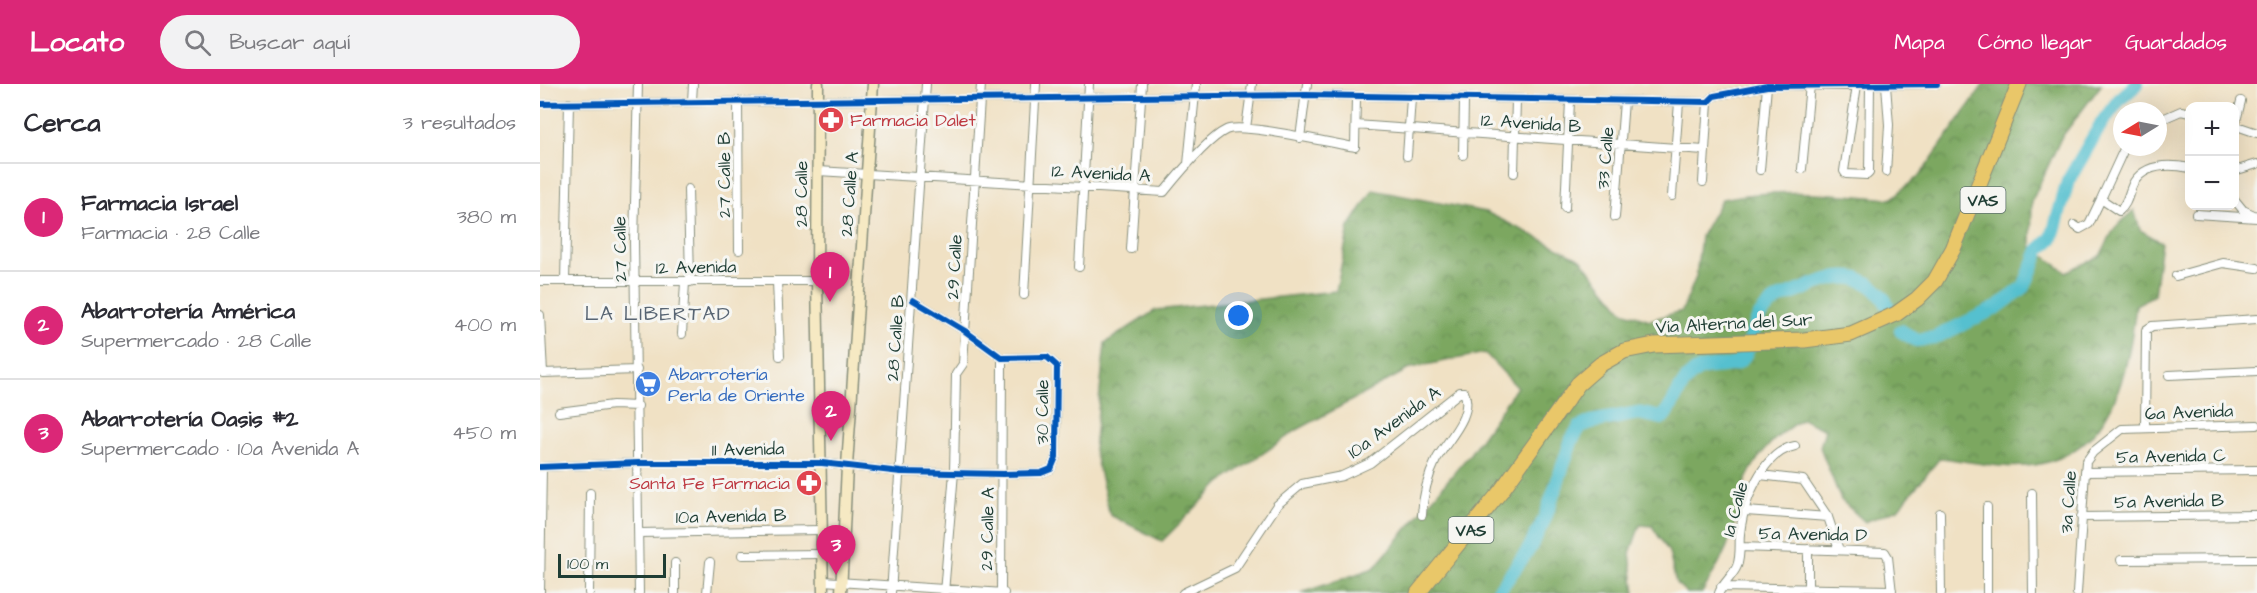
<!DOCTYPE html>
<html lang="es">
<head>
<meta charset="utf-8">
<style>
  :root { --surface:#fff; --page:#f2f2f3; --text:#2b2b33; --muted:#7c7c81; --line:#e1e1e2; --accent:#db2777 }
  body { margin:0; font-family:"Architects Daughter",sans-serif; background:var(--page); color:var(--text) }
  .controls { position:absolute; right:18px; top:18px; display:grid; overflow:hidden; border-radius:12px; box-shadow:0 6px 24px #0002 }
  .controls button { width:54px; height:54px; display:grid; place-items:center; padding:0; border:0; border-bottom:2px solid var(--line); background:var(--surface); color:var(--text); font:30px sans-serif }
  .compass { position:absolute; left:1573px; top:18px; width:54px; height:54px; border-radius:50%; background:var(--surface); box-shadow:0 6px 24px #0002; rotate:260deg }
  .scale { position:absolute; left:18px; bottom:15px; width:108px; box-sizing:border-box; padding-left:6px; border:3px solid #1f3d34; border-top:0; font-size:16px; line-height:21px; white-space:nowrap; color:#1f3d34; -webkit-text-stroke:4px #f6f6f2; paint-order:stroke }
  .you { position:absolute; left:699px; top:232px; width:21px; height:21px; margin:-15px; border:4px solid #fff; border-radius:50%; background:#1a73e8; box-shadow:0 0 0 9px #1a73e833 }
  .badge { display:grid; place-items:center; width:39px; height:39px; border-radius:50%; background:var(--accent); color:#fff; font-size:20px; font-weight:700 }
  .pin { position:absolute; translate:-50% -50px; filter:drop-shadow(0 2px 3px #0008) }
  .pin::after { content:''; position:absolute; top:32px; width:21px; height:18px; background:inherit; clip-path:polygon(0 0,100% 0,50% 100%) }
  .list { margin:0; padding:0; list-style:none }
  h2 { display:flex; justify-content:space-between; align-items:center; height:78px; margin:0; padding:0 24px; font-size:26px }
  h2 small { font-size:20px; font-weight:400; color:var(--muted) }
  .list li { display:grid; grid-template-columns:39px 1fr auto; gap:18px; align-items:center; box-sizing:border-box; height:108px; padding:0 24px; border-top:2px solid var(--line) }
  .list b { display:block; font-size:22px; white-space:nowrap }
  .list p { margin:0; font-size:20px; white-space:nowrap; color:var(--muted) }
  .list em { font-size:20px; font-style:normal; color:var(--muted) }
  .icon { flex:none; width:33px; height:33px; fill:none; stroke:currentColor; stroke-width:2; stroke-linecap:round; stroke-linejoin:round }
  .map { position:relative; flex:none; width:1717px; height:509px; overflow:hidden }
  header { display:flex; align-items:center; gap:36px; box-sizing:border-box; height:84px; padding:0 30px; background:var(--accent); color:#fff }
  header strong { font-size:28px }
  nav { display:flex; gap:33px; margin-inline-start:auto; font-size:21px }
  .search { width:420px; height:54px; background:var(--page); display:flex; align-items:center; gap:15px; box-sizing:border-box; padding:0 21px; border-radius:33px; color:var(--muted); font-size:22px }
  main { display:flex }
  aside { flex:1; background:var(--surface) }
  .map>svg:first-child { display:block }
</style>
</head>
<body>
<header>
<strong>Locato</strong>
<div class="search"><svg class="icon" aria-label="search" viewBox="0 0 24 24"><circle cx="10" cy="10" r="6"/><path d="M15 15l6 6"/></svg>Buscar aquí</div>
<nav><a>Mapa</a><a>Cómo llegar</a><a>Guardados</a></nav>
</header>
<main>
<aside>
<h2>Cerca<small>3 resultados</small></h2>
<ul class="list">
<li><span class="badge">1</span><div><b>Farmacia Israel</b><p>Farmacia · 28 Calle</p></div><em>380 m</em></li>
<li><span class="badge">2</span><div><b>Abarrotería América</b><p>Supermercado · 28 Calle</p></div><em>400 m</em></li>
<li><span class="badge">3</span><div><b>Abarrotería Oasis #2</b><p>Supermercado · 10a Avenida A</p></div><em>450 m</em></li>
</ul>
</aside>
<div class="map">
<svg width="1717" height="509" viewBox="0 0 1717 509">
  <defs>
    <pattern id="forest-crowns" width="20" height="18" patternUnits="userSpaceOnUse" patternTransform="scale(1.5)"><rect width="20" height="18" fill="#7ba760"/><path d="M2 6a3 3 0 1 1 6 0M12 15a3 3 0 1 1 6 0" fill="none" stroke="#648950"/></pattern>
  </defs>
  <rect width="100%" height="100%" fill="#f6f6f2"/>
  <filter id="ink" filterUnits="userSpaceOnUse"><feTurbulence type="fractalNoise" baseFrequency=".0167" numOctaves="2"/><feDisplacementMap in="SourceGraphic" scale="12" xChannelSelector="R" yChannelSelector="G"/><feConvolveMatrix kernelMatrix="1 2 1 2 8 2 1 2 1" color-interpolation-filters="sRGB"/></filter>
  <filter id="wash" filterUnits="userSpaceOnUse"><feTurbulence type="fractalNoise" baseFrequency=".008" numOctaves="4" result="noise"/><feDisplacementMap in="SourceGraphic" scale="24" xChannelSelector="R" yChannelSelector="G"/><feGaussianBlur stdDeviation="1.35" result="paint"/><feColorMatrix in="noise" values="0 0 0 0 0 0 0 0 0 0 0 0 0 0 0 0 0 1.4 0 .05"/><feComposite in="paint" operator="in"/></filter>
  <g filter="url(#wash)">
    <rect width="100%" height="100%" fill="#f0e1c4"/>
    <path fill="url(#forest-crowns)" stroke="#4d724a" stroke-width="1.5" d="M1444 0H1562L1521 54 1492 117 1491 162 1526 188 1560 172 1574 145 1594 126 1600 146 1621 158 1614 211 1596 221C1588 287 1574 368 1495 381 1464 386 1431 377 1400 374L1358 425 1325 438 1301 416 1280 363 1285 346 1262 335C1232 353 1214 374 1201 407 1198 417 1198 428 1195 439 1189 464 1175 486 1162 509H1147L1136 499 1129 468 1112 442 1100 441 1090 469 1095 509H761L834 484 930 370 977 303 945 269 871 284 757 346 680 399 622 457 570 431 554 366 565 259 616 226 796 207 809 143 833 106 946 128 1041 175 1083 227 1110 236 1142 227 1156 193 1161 152 1182 115C1237 103 1295 110 1351 115L1381 90Z"/>
    <g fill="none" stroke-linecap="round" stroke-linejoin="round">
      <path stroke="#55c0cf" stroke-width="14" d="M1361 247 1376 256 1394 254 1456 224 1484 203 1499 166 1512 154 1528 97 1561 40 1579 16 1597 0
        M957 509 989 465 1005 434 1032 355 1040 343 1051 338 1098 329 1122 334C1137 319 1140 293 1161 285 1172 281 1187 284 1197 279 1213 269 1210 243 1221 230 1237 210 1248 213 1268 203 1299 189 1328 187 1347 220"/>
    </g>
  </g>
  <g filter="url(#ink)">
    <g fill="none" stroke-linecap="round" stroke-linejoin="round">
      <g stroke="#888f7c" stroke-width="10">
        <path id="street" d="M98 0 94 158 99 509
          M1317 1 1304 87 1306 90 1327 91 1329 89 1330 1
          M152 17 153 0
          M198 17 199 166
          M0 20 766 11 1168 18 1174 12 1227 2 1397 0
          M1618 37 1641 27 1650 29
          M816 41 1164 66
          M1694 41 1717 49
          M1695 41 1701 17
          M706 44 712 0
          M760 54 767 0
          M1585 63 1561 115 1579 127C1589 119 1588 108 1594 98 1606 79 1630 80 1650 84
          M923 71 924 16
          M867 72 871 14
          M648 80 656 0
          M1262 85 1270 1
          M1220 86 1227 2
          M278 87 624 108C637 92 669 54 686 46 702 38 793 60 815 63L816 13
          M1694 87 1717 80
          M1346 88 1349 41 1346 1
          M974 89 976 16
          M1163 98 1168 18
          M148 105 150 198
          M1132 112 1139 18
          M1694 115 1703 126 1716 132
          M1025 124 1030 17
          M1656 130 1717 134
          M1075 133 1084 17
          M1534 141 1540 145 1549 140 1561 115
          M591 165 602 0
          M539 183 549 0
          M1636 192 1683 179 1717 184
          M0 197H277
          M25 197 29 19
          M237 197 240 272
          M484 211 496 0
          M0 231 3 289 97 286
          M142 250 145 198
          M1629 291 1717 287
          M19 328 73 321 98 322
          M1605 344 1606 246 1612 242 1717 235
          M0 383 98 379H282L361 388 463 390 501 389 511 385 516 373 517 282 507 273 462 274 425 247 373 216
          M1545 388 1717 386
          M1220 391 1263 396 1288 433 1299 466
          M1492 409 1493 509
          M1447 423V509
          M1206 427 1288 433
          M1400 429 1401 509
          M1541 433 1717 431
          M99 449 282 446
          M1200 463 1345 468 1348 473 1352 509
          M202 471 282 470
          M1581 476 1717 475
          M283 497 464 509
          M1181 503 1352 506
          M1268 508V465
          M0 509 2 383
          M49 509 50 409
          M135 509V479
          M167 509 170 478
          M351 509 386 0
          M404 509 414 388 416 290 423 280 441 0
          M461 509 462 274
          M643 509 695 484 737 421 762 400 802 392 830 379 920 308H924C935 331 906 357 896 376 887 394 883 412 882 431
          M1179 509C1183 499 1193 492 1197 482 1201 472 1199 461 1200 450 1203 419 1222 368 1255 362
          M1537 509 1545 388 1546 378 1553 368 1582 345 1717 341"/>
      </g>
      <g stroke="#888f7c" stroke-width="13">
        <path id="secondary" d="M278 0 277 197 283 509
          M301 509 307 382 333 0"/>
      </g>
      <g stroke="#888f7c" stroke-width="17">
        <path id="highway" d="M878 509 961 407 1038 300 1061 280 1084 267 1114 261 1264 256 1311 250 1356 230 1377 215 1395 197 1413 165 1479 0"/>
      </g>
      <use href="#street" stroke="#fff" stroke-width="8"/>
      <use href="#secondary" stroke="#f6e9c3" stroke-width="10"/>
      <use href="#highway" stroke="#e9c769" stroke-width="15"/>
      <g stroke="#f6f6f2" stroke-width="10">
        <path id="cycleway" d="M0 20 766 11 1168 18 1174 12 1227 2 1397 0
          M0 383 98 379H282L361 388 463 390 501 389 511 385 516 373 517 282 507 273 462 274 425 247 373 216"/>
      </g>
      <use href="#cycleway" stroke="#0057b8" stroke-width="6"/>
    </g>
  </g>
  <defs>
    <g id="pharmacy-disc" transform="scale(1.35)"><circle r="9.5" fill="#e0444e" stroke="#f6f6f2"/><path d="M-2-6h4v4h4v4h-4v4h-4v-4h-4v-4h4Z" fill="#fff"/></g>
    <g id="supermarket-disc" transform="scale(1.35)"><circle r="9.5" fill="#3f7fe0" stroke="#f6f6f2"/><path d="M-6-5.5h2.5l.6 2H6L4.5 2H-2.5L-4.4-4H-6ZM-1.5 3.2a1.3 1.3 0 1 0 .1 0ZM3 3.2a1.3 1.3 0 1 0 .1 0Z" fill="#fff"/></g>
  </defs>
  <g fill-rule="evenodd">
    <use href="#pharmacy-disc" x="291" y="36"/>
    <use href="#supermarket-disc" x="108" y="300"/>
    <use href="#pharmacy-disc" x="269" y="399"/>
  </g>
  <g text-anchor="middle" stroke-width="6" stroke-linejoin="round" paint-order="stroke">
    <g fill="#f6f6f2" stroke="#60746d" stroke-width="1.5">
      <rect x="1420.5" y="103" width="45" height="26" rx="4.5"/>
      <rect x="908.5" y="433" width="45" height="26" rx="4.5"/>
    </g>
    <g font-size="16" font-weight="bold" fill="#1f3d34">
      <text x="1443" y="122">VAS</text>
      <text x="931" y="452">VAS</text>
    </g>
    <g font-size="18" fill="#be3a42" stroke="#f6f6f2" text-anchor="start">
      <text x="310" y="42">Farmacia Dalet</text>
      <text x="250" y="405" text-anchor="end">Santa Fe Farmacia</text>
    </g>
    <g font-size="18" fill="#1f3d34" stroke="#f6f6f2">
      <text transform="translate(991 39) rotate(4)" y="6">12 Avenida B</text>
      <text transform="translate(1065 74) rotate(-85)" y="6">33 Calle</text>
      <text transform="translate(561 89) rotate(3)" y="6">12 Avenida A</text>
      <text transform="translate(184 91) rotate(-90)" y="6">27 Calle B</text>
      <text transform="translate(261 110) rotate(-90)" y="6">28 Calle</text>
      <text transform="translate(309 110) rotate(-86)" y="6">28 Calle A</text>
      <text transform="translate(80 165) rotate(-91)" y="6">27 Calle</text>
      <text transform="translate(156 183) rotate(-1)" y="6">12 Avenida</text>
      <text transform="translate(414 183) rotate(-87)" y="6">29 Calle</text>
      <text transform="translate(1194 239) rotate(-3)" y="6">Vía Alterna del Sur</text>
      <text transform="translate(355 254) rotate(-86)" y="6">28 Calle B</text>
      <text transform="translate(502 328) rotate(-90)" y="6">30 Calle</text>
      <text transform="translate(1649 328) rotate(-2)" y="6">6a Avenida</text>
      <text transform="translate(854 338) rotate(-36)" y="6">10a Avenida A</text>
      <text transform="translate(208 365) rotate(-1)" y="6">11 Avenida</text>
      <text transform="translate(1631 372) rotate(-1)" y="6">5a Avenida C</text>
      <text transform="translate(1629 417) rotate(-1)" y="6">5a Avenida B</text>
      <text transform="translate(1528 418) rotate(-86)" y="6">3a Calle</text>
      <text transform="translate(1195 425) rotate(-75)" y="6">1a Calle</text>
      <text transform="translate(191 432) rotate(-1)" y="6">10a Avenida B</text>
      <text transform="translate(447 445) rotate(-89)" y="6">29 Calle A</text>
      <text transform="translate(1273 450) rotate(1)" y="6">5a Avenida D</text>
    </g>
    <g font-size="18" fill="#366cbe" stroke="#f6f6f2" text-anchor="start">
      <text x="128" y="296">Abarrotería<tspan x="128" dy="21">Perla de Oriente</tspan></text>
    </g>
    <g font-size="20" letter-spacing="1.5" fill="#586573" stroke="#f6f6f2">
      <text x="118" y="236">LA LIBERTAD</text>
    </g>
  </g>
</svg>
<div class="controls">
<button>+</button>
<button>−</button>
</div>
<svg class="compass" viewBox="-18 -18 36 36"><path d="M0-13l5 13h-10z" fill="#e53935"/><path d="M0 13l5-13h-10z" fill="#7c7c81"/></svg>
<div class="scale">100 m</div>
<div class="you"></div>
<div class="pin badge" style="left:290px;top:218px">1</div>
<div class="pin badge" style="left:291px;top:357px">2</div>
<div class="pin badge" style="left:296px;top:491px">3</div>
</div>
</main>
</body>
</html>
